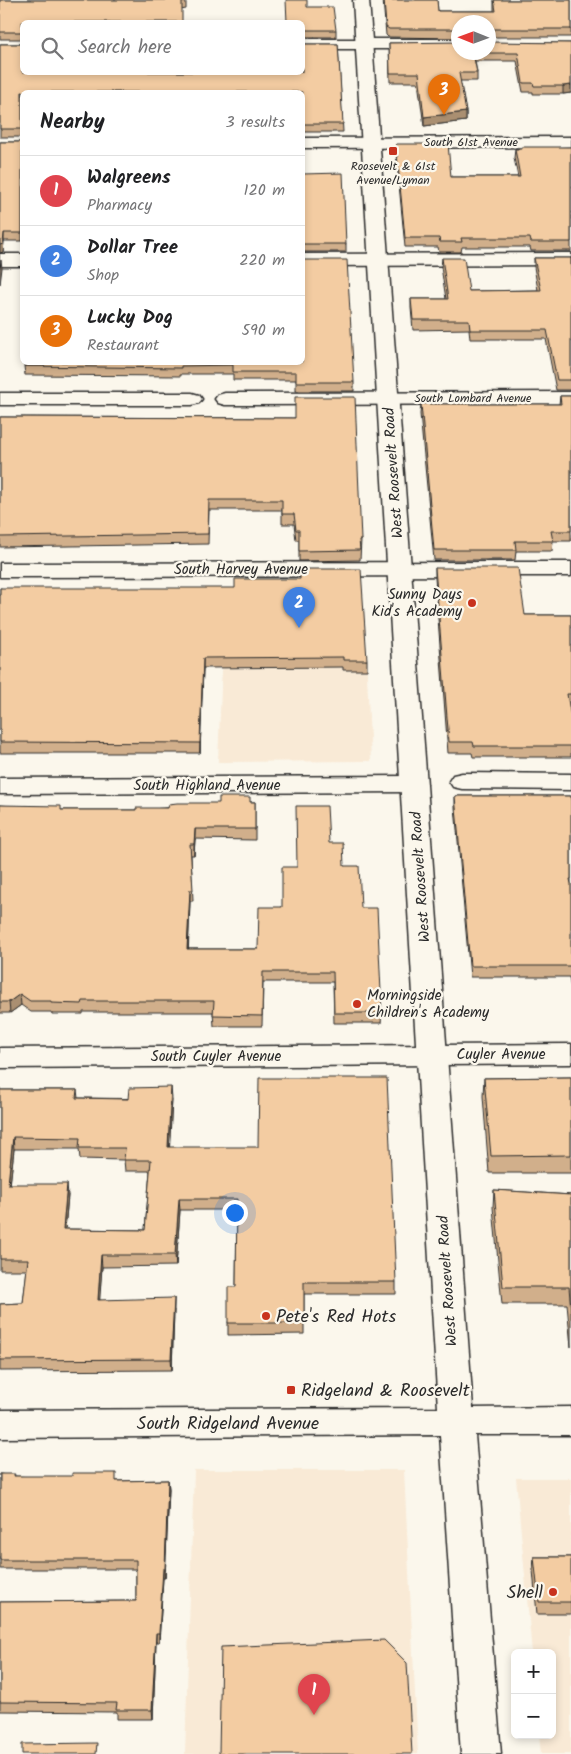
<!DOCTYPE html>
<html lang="en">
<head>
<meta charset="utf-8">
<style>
  :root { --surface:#fff; --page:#f6f6f6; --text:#202124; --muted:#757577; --line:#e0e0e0; --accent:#b45309 }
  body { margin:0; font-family:Kalam,sans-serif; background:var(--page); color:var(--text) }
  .controls { position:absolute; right:15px; bottom:15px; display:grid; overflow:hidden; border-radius:8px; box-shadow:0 2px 8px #0003 }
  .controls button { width:45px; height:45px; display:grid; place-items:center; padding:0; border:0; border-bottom:1px solid var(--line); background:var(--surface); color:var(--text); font:25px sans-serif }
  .compass { position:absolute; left:451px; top:15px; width:45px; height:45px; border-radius:50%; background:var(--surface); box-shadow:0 2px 8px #0003; rotate:271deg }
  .you { position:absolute; left:234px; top:1212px; width:18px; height:18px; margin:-12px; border:4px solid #fff; border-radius:50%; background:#1a73e8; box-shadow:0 0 0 8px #1a73e833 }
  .badge { display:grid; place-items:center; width:32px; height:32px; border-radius:50%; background:var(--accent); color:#fff; font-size:16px; font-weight:700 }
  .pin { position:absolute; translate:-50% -41px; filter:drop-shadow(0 1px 2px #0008) }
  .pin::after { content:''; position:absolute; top:26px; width:18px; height:15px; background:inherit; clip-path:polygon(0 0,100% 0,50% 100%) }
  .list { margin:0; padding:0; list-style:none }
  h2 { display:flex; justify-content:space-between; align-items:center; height:65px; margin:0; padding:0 20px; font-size:21px }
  h2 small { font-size:16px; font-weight:400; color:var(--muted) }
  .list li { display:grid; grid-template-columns:32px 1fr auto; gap:15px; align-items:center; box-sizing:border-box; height:70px; padding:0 20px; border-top:1px solid var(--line) }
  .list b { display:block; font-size:19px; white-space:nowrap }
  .list p { margin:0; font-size:16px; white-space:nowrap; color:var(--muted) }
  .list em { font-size:16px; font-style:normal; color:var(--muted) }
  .icon { flex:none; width:28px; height:28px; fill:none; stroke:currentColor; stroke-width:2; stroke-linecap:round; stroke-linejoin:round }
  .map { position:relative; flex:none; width:571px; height:1754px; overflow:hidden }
  .search { position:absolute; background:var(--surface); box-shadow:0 2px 8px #0003; left:20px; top:20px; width:285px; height:55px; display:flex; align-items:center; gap:12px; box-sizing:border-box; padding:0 18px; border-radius:8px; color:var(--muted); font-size:19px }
  .panel { position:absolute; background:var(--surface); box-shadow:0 2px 8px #0003; left:20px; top:90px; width:285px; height:275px; border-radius:8px }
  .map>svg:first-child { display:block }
</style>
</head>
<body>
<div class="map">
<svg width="571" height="1754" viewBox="0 0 571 1754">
  <rect width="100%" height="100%" fill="#fbf7ec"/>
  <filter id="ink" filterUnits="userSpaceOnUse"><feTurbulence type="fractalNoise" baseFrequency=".02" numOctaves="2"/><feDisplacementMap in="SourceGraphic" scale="10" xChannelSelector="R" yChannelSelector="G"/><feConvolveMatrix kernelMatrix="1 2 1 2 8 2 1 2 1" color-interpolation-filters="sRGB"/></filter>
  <g filter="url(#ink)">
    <path fill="#f9ead6" d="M363 589 371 761 218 762 225 590Z
      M194 1470H404L418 1754H185Z
      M516 1478H571V1754H541L539 1735H552V1653H532Z"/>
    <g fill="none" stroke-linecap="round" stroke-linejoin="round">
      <g stroke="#2b2b2b" stroke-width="3">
        <path id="street" d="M302 39H458V49H302Z
          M571 137V147L302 148V138Z
          M571 253V265L302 266V254Z
          M0 254H22V266H0Z
          M571 392V404L225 405 218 403 215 399 218 395 225 393Z
          M0 393H192L199 395 202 399 199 403 192 405H0Z
          M571 562V576L0 577V563Z
          M462 773 571 774V790L462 789 453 787 449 781 453 775Z
          M414 776 423 778 427 784 423 790 414 792 0 794V778Z
          M571 1044V1064L0 1068V1048Z"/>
      </g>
      <g stroke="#2b2b2b" stroke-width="3">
        <path id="secondary" d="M353 0H369L473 1408 571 1407V1435H475L501 1754H461L440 1435 0 1438V1410L438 1408Z"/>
      </g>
      <use href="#street" fill="#fbf7ec" fill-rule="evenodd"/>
      <use href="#secondary" fill="#fbf7ec" fill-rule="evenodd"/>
    </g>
    <path fill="#d1af8b" stroke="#2b2b2b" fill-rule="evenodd" d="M0 0H186V9L22 39H0Z
      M383 0H437L438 11H494V0H571V37H488V22H458V38L388 37 386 35Z
      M307 7 336 30V37H302V22Z
      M389 43H571V93L563 94H533V92H523L517 61H475L477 73V81H460L466 112V121L424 126 418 82H390Z
      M0 44H22V72H302V44H338L343 132H302V92H22V137H0Z
      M0 142H22V241H4L3 252 0 253Z
      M396 144 451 177H518L514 158 515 149 571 147V251H531L530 247H462L461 252H439L438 247H405L396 153Z
      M302 174 346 244V252H302Z
      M442 258 469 291 538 290 534 267V258H571V390H556L546 339H470L469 329 413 330 411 308V299H446L441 267Z
      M302 362 354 382V391H296V380H233V374H181V376L25 375 24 366Z
      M560 396H571V541H553L552 551H516L515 560H434L420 414 421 404H559Z
      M0 417 295 418 361 540 360 560 299 561V540H296L294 524H282V510H209L208 544 0 547Z
      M435 568 525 615H571V705H569L571 717V757H473L472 753H448L435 578Z
      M0 588 367 660V670H343V667L203 668 200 753H0Z
      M455 796H571V989L569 977H470L455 807Z
      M250 802H255V840L195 839 194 855H191L193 901H190L188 949H258L282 907 297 867 329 843 344 866 361 908 382 1013 381 1023H334L333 982H263L262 1026H214L213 1012H83V1014H52L51 1012H31L21 1005 10 1013H0V805L62 810H136Z
      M571 1077V1173H489L483 1096 484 1078Z
      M0 1090H77L78 1098 172 1099 169 1147 396 1282V1294H304V1334L228 1335V1323L236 1287 237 1210H180L176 1266 102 1267 99 1300 174 1310 172 1370 0 1371V1304L23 1303 27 1270H0ZM14 1149H79L80 1159 124 1160 125 1171H150L145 1230 65 1229 68 1195 10 1184Z
      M494 1190 571 1195V1347L567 1304H502L493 1207Z
      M0 1474 15 1476 116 1481 168 1480 169 1489 165 1578H163L159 1642H156L153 1719H117V1712L0 1711V1602L136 1601V1569H0Z
      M534 1557H571V1614H537L533 1570Z"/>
    <path fill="#aa8f71" stroke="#2b2b2b" d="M571 85V93L563 94V86Z
      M466 112V121L424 126V117Z
      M4 233V241L3 252 0 253V245Z
      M1 260 2 268 0 284V270Z
      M203 658V668L200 753V743Z
      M195 829V839L194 855V844Z
      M190 890V901L188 960 187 949Z
      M20 994 21 1005 10 1013 9 1002Z
      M171 1087 172 1099 169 1158 168 1147Z
      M13 1137 14 1149 9 1195 8 1184Z
      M67 1184 68 1195 64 1241 63 1229Z
      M179 1199 180 1210 176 1266 175 1255Z
      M101 1255 102 1267 99 1311 98 1300Z
      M174 1298V1310L172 1370 171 1359Z
      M168 1480 169 1489 165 1578V1569Z
      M163 1569V1578L159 1642V1633Z
      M156 1633V1642L153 1719 152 1710Z"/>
    <path fill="#f3cca2" stroke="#2b2b2b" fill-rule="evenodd" d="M0 0H186V2H182V22H22V32H0Z
      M286 0H307V7H333L336 30H302V22H287Z
      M384 0H437L438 11H496L494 0H571V29H488V22H458V29H389L386 27Z
      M488 42 571 43V85L563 86H534L533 83H523L518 53H473L477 73H459L466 112 424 117 419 73H390L389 43 458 42V52H488Z
      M0 44H22V72H302V44H338L343 124H302V92H22V129H0Z
      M0 142H22V233H4L3 244 0 245Z
      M396 144H448L451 177H520L515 149H522V147H571V242H531L530 238H461L462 242H440L439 238H405Z
      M343 173 346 244H302V174Z
      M442 258H464L469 291 541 290 534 258H571V380H557L547 330H470L469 320H413L411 299H448Z
      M302 260H347L354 382H296V372H233V365L181 366V368L24 366 25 362H302Z
      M560 396H571V531H551L553 541H515L516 550H434L421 404H561Z
      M295 397H355L361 540H359L360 550 299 551V530H296L294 514H282V500H209L208 534 0 537V417L295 418Z
      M435 568H518L525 615H571V694H567L571 717V746H474L473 742H449Z
      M300 569H361L367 660H343V657L203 658 200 743 0 742V588H235V579H300Z
      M455 796H571V879H570L571 884V969L570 966H470Z
      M219 797H250V802H255V829H195L194 844H190L193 890H190L187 949H258L259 907H282V867H297L296 806H327L329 843H343L344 866H359L361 908H377L382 1013H334L333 972H263L262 1016 213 1015 214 1001H83L82 1004 51 1003V1001H30L20 994 9 1002H0V805L61 806V810H136V808H168L169 804 177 803H219Z
      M571 1077V1155L491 1156 484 1078Z
      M259 1078H387L396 1282H304V1323H228V1287H236L237 1199H179L175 1255H101L98 1300 174 1298 171 1359 0 1360V1304L23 1303 28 1259H0V1090H77L76 1098 128 1099 129 1088 171 1087 168 1147H258ZM13 1137 80 1138 79 1148H125L124 1160H151L145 1230 63 1229 67 1184H8Z
      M494 1190 571 1195V1311L569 1287H503Z
      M72 1473H116V1481L168 1480 165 1569H163L159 1633H156L152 1710H116L117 1703 0 1702V1602L136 1601V1560H0V1474H15L14 1476H72Z
      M534 1557H571V1602H539Z
      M384 1640 407 1663 412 1754H219L221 1647Z
      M97 1743 96 1754H22V1744Z"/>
  </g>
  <g fill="#c8321e" stroke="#fbf7ec" stroke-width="2">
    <rect x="388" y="146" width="10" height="10" rx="2.5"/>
    <circle cx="472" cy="603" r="5"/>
    <circle cx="357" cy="1004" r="5"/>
    <circle cx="266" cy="1316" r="5"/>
    <rect x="286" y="1385" width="10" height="10" rx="2.5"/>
    <circle cx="553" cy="1592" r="5"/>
  </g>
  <g text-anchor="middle" stroke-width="4.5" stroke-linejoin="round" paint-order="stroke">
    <g font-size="12" fill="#2b2b2b" stroke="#fbf7ec">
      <text x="471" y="146">South 61st Avenue</text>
      <text x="473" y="402">South Lombard Avenue</text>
    </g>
    <g font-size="12" fill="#2b2b2b" stroke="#fbf7ec">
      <text x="393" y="170">Roosevelt &amp; 61st<tspan x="393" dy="14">Avenue/Lyman</tspan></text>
    </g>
    <g font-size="15" fill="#2b2b2b" stroke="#fbf7ec">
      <text transform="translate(393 473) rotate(-94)" y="5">West Roosevelt Road</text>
      <text x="241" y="574">South Harvey Avenue</text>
      <text x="207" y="790">South Highland Avenue</text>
      <text transform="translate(420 877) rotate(-94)" y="5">West Roosevelt Road</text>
      <text x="501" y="1059">Cuyler Avenue</text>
      <text x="216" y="1061">South Cuyler Avenue</text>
      <text transform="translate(447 1281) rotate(-94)" y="5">West Roosevelt Road</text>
    </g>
    <g font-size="15" fill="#2b2b2b" stroke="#fbf7ec" text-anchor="end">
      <text x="462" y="599">Sunny Days<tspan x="462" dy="17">Kid's Academy</tspan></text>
      <text x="367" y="1000" text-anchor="start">Morningside<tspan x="367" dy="17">Children's Academy</tspan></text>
    </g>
    <g font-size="18" fill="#2b2b2b" stroke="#fbf7ec" text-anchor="start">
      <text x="276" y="1322">Pete's Red Hots</text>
      <text x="301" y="1396">Ridgeland &amp; Roosevelt</text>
      <text x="543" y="1598" text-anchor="end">Shell</text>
    </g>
    <g font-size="18" fill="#2b2b2b" stroke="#fbf7ec">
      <text x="228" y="1429">South Ridgeland Avenue</text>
    </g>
  </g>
</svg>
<div class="controls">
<button>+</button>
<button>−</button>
</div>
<svg class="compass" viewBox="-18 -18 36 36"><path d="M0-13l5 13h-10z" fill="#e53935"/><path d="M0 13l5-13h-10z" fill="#757577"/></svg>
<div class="you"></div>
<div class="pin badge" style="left:314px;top:1715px;background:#e0444e">1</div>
<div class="pin badge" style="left:299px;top:628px;background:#3f7fe0">2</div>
<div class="pin badge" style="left:444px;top:115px;background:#e8710a">3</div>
<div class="search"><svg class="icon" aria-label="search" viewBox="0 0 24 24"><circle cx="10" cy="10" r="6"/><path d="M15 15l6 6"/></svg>Search here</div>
<section class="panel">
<h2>Nearby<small>3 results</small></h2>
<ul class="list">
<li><span class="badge" style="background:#e0444e">1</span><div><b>Walgreens</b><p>Pharmacy</p></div><em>120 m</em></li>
<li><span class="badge" style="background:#3f7fe0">2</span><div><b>Dollar Tree</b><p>Shop</p></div><em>220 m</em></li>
<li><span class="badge" style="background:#e8710a">3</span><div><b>Lucky Dog</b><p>Restaurant</p></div><em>590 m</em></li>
</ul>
</section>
</div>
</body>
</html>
